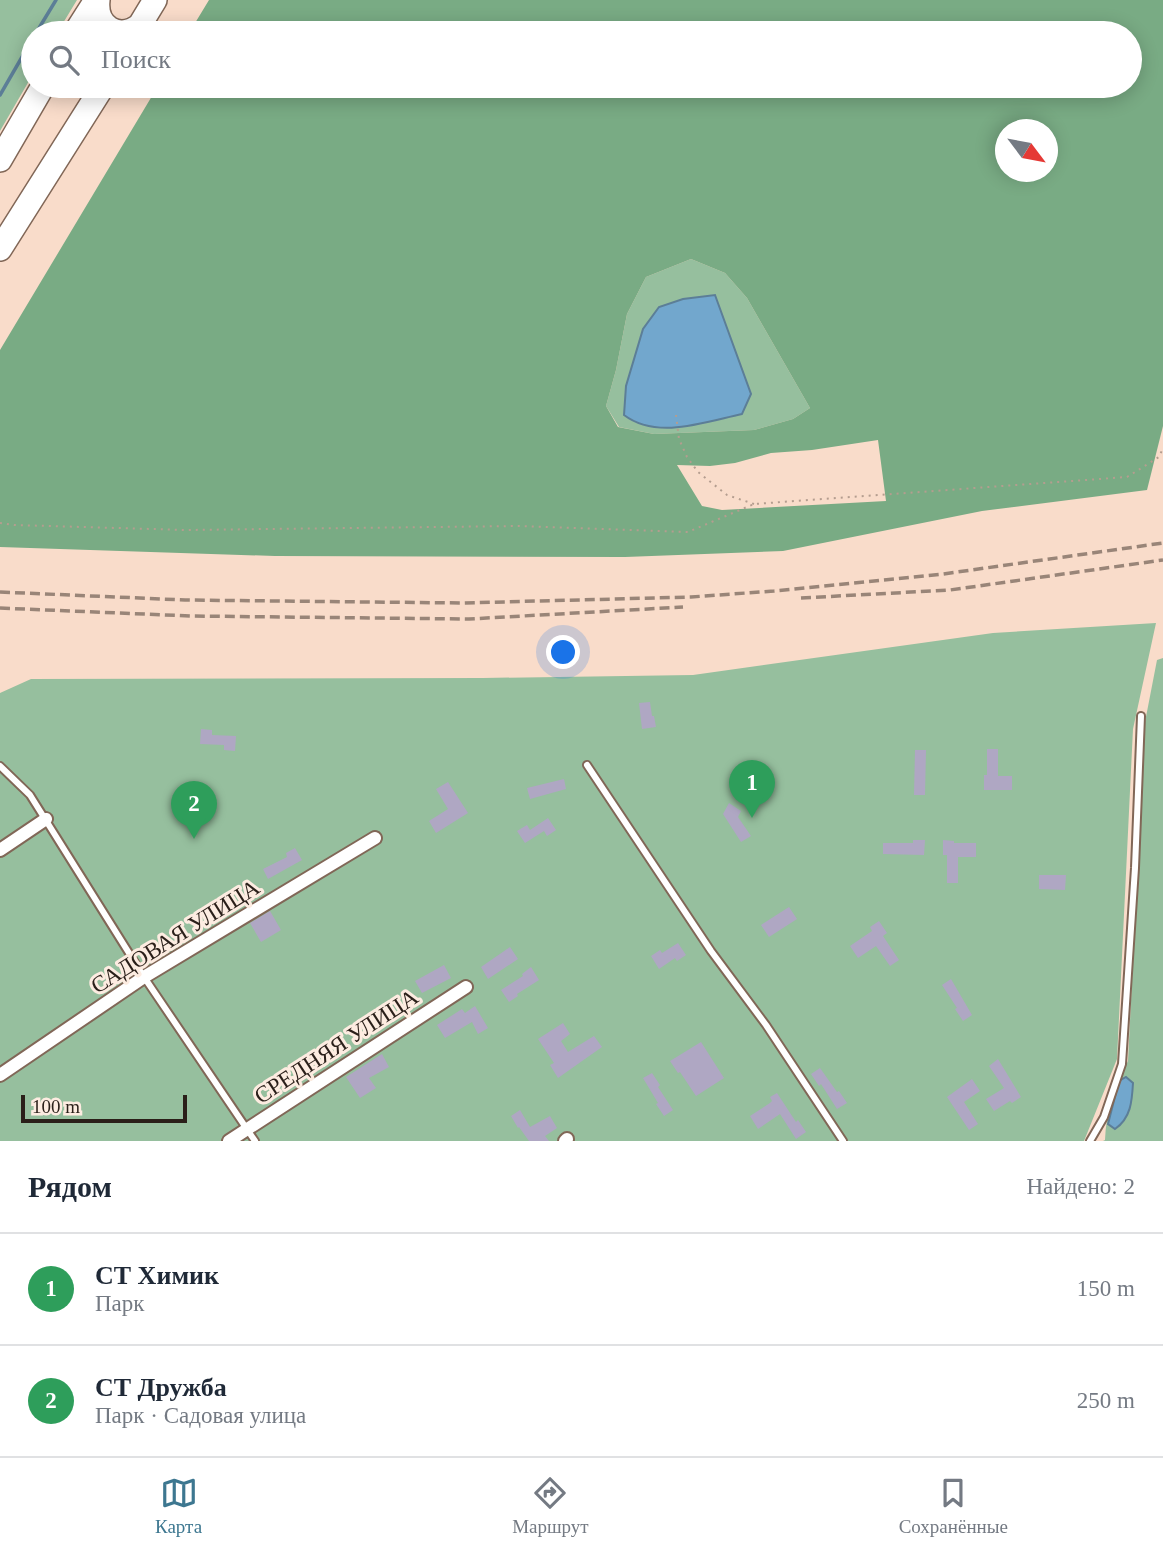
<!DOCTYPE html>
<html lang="ru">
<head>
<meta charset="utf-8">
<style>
  :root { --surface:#fff; --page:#f2f2f3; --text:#1f2937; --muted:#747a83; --line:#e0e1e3; --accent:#3d7790 }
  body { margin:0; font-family:Georgia,serif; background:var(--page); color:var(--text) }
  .compass { position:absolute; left:995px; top:119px; width:63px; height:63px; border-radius:50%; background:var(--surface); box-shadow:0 4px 18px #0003; rotate:122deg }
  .scale { position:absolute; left:21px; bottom:18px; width:166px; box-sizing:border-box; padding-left:7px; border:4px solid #2a1f19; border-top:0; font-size:19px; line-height:24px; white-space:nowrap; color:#2a1f19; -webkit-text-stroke:5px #fdece1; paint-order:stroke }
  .you { position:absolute; left:564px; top:653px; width:24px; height:24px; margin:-18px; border:5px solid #fff; border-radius:50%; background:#1a73e8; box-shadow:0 0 0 10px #1a73e833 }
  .badge { display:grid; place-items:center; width:46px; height:46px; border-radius:50%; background:var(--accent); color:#fff; font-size:23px; font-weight:700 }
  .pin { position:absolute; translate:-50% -58px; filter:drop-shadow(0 2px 4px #0008) }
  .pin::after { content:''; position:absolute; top:37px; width:24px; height:21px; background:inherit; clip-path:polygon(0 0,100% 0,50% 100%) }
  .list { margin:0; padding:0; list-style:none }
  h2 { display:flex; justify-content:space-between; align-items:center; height:91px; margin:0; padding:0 28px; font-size:30px }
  h2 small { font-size:23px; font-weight:400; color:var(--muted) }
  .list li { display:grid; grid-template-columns:46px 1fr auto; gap:21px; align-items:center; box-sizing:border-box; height:112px; padding:0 28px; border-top:2px solid var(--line) }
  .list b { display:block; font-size:26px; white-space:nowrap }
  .list p { margin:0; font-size:23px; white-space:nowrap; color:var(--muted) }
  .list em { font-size:23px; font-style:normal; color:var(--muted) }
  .icon { flex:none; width:38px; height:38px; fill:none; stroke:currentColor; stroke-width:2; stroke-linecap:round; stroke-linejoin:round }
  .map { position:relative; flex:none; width:1163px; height:1141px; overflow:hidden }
  .search { position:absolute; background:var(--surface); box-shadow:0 4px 18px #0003; left:21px; right:21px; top:21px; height:77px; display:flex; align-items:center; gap:18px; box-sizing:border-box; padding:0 24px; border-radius:38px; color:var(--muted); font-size:26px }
  .sheet { height:315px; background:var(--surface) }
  nav { display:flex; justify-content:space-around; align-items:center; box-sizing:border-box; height:98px; border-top:2px solid var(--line); background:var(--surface); font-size:19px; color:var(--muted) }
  nav a { display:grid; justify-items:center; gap:4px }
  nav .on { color:var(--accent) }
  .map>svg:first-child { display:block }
</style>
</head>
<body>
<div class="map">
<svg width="1163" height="1141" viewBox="0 0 1163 1141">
  <rect width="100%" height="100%" fill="#f9dcca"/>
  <path fill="#96bf9e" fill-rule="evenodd" d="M0 0H77L57 33H33V74L0 131Z
    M691 259 725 273 747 298 810 408 793 419 754 430 654 434 619 427 606 406 616 370 627 314 646 277ZM715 295 729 335 743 413 674 427 624 415 626 386 643 329Z
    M1156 623 1133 729 1117 1059 1084 1141H0V693L31 679 483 678 693 675 993 633Z
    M1163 658V1141H1103L1105 1140C1106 1112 1115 1086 1128 1061L1145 722 1157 660Z"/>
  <path fill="#79ab84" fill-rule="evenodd" d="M209 0H1163V426L1147 490 982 511 783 551 625 557 275 556 0 547V350L158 86H1130V33H189ZM1006 130H1048V172H1006ZM691 259 725 273 747 298 810 408 793 419 754 430 654 434 618 427 606 406 616 370 627 314 646 277ZM878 440 886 501 722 510 702 506 677 465 710 466 735 463 771 453 812 450Z"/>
  <path fill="#72a7cd" stroke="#5c7e97" stroke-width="2" d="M715 295 751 394 742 414C705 422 657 440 624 415L626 386 643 329 659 307 683 299Z
    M1126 1077 1133 1083C1132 1101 1131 1118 1115 1129L1108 1124 1119 1081Z"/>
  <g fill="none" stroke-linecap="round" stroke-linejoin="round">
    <path stroke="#5c7e97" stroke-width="3.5" d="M36 33 56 0
      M0 95 33 38"/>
  </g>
  <path fill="#afa7c3" d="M650 702 652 716H654L656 727 642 729 639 703Z
    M201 729 212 730V735L236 736 235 751 224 750V745L200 744Z
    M987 749H998V776H1012V790H984V775H987Z
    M915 750H926L925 795H914Z
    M564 779 566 789 530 799 527 788Z
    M448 782 468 813 436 833 429 821 448 809 436 789Z
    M729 803 741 811 738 817 751 836 741 842 723 814Z
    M548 818 556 830 547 836 544 831 525 843 517 831 527 825 530 830Z
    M913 840H925L924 855 883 854V843H913Z
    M943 840 954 841V843H976V857H958V883H947V855H943Z
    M295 848 302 860 268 879 263 869 287 857 286 853Z
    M1039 875H1066L1065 890 1039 889Z
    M789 907 797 919 769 937 761 925Z
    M270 911 281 930 261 942 250 923Z
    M879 921 887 933 883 936 899 960 890 966 876 946 858 958 850 946 872 931 870 927Z
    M678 943 686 955 677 961 675 958 659 969 651 956 660 950 662 953Z
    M510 947 518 959 488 979 481 967Z
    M444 965 451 978 422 993 415 981Z
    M531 967 539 980 517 994 518 996 509 1002 501 990 523 976 522 974Z
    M951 979 972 1015 963 1021 955 1009 957 1008 942 985Z
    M475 1006 488 1028 478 1034 472 1022 445 1038 437 1025 462 1009 465 1013Z
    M563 1023 570 1034 561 1041 568 1052 594 1036 602 1047 558 1078 550 1065 554 1063 538 1039Z
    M701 1042 724 1078 696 1096 680 1072 678 1073 670 1061Z
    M382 1054 389 1067 369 1078 376 1088 360 1098 346 1077Z
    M998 1059 1021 1097 1012 1103 1010 1101 994 1111 986 1099 1004 1088 989 1066Z
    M820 1068 837 1092 839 1091 847 1103 837 1109 821 1084 819 1086 811 1074Z
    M652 1073 660 1085 658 1087 673 1110 664 1116 656 1104 658 1103 643 1078Z
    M972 1079 980 1091 964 1102 978 1124 969 1130 947 1097Z
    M777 1093 796 1122 798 1120 806 1132 796 1139 780 1114 758 1129 750 1116 770 1103 772 1101 770 1097Z
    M520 1110 530 1127 550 1116 557 1128 545 1136 549 1141H529L519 1127 518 1128 511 1116Z"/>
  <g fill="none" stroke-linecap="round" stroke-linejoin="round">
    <g stroke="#816757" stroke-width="10">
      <path id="lane" d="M587 765 711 951 766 1025 843 1141
        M0 766 30 795 144 977 255 1141
        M1090 1141 1104 1117 1122 1064 1135 868 1141 716"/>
    </g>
    <g stroke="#816757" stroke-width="16">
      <path id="street" d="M0 850 46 819
        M0 1075 144 977 375 838
        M229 1141 466 987
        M565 1141 567 1139"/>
    </g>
    <g stroke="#816757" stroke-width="26">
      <path id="highway" d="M98 0C95 27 119 41 140 25
        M75 33 96 0
        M135 33 155 0
        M0 160 43 86
        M0 249 103 86"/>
    </g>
    <path stroke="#b49d8f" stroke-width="2" stroke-dasharray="2 5" stroke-linecap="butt" d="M676 415 679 439 687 457 698 472 727 495 754 504
      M0 523 14 525 186 530 518 526 688 532 754 504 1127 477 1159 457 1163 448"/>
    <use href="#lane" stroke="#fff" stroke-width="6"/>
    <use href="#street" stroke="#fff" stroke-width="12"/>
    <use href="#highway" stroke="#fff" stroke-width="23"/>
    <path stroke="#998578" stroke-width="3.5" stroke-dasharray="10 5" stroke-linecap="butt" d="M0 592 185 600 463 603 691 597 774 591 943 574 1163 543
      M801 598 950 590 1163 560
      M0 608 190 616 469 619 683 607"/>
  </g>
  <g text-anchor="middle" stroke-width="6" stroke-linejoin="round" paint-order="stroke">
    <g font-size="23" fill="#2a1f19" stroke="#fdece1">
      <text transform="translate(175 936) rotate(-32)" y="8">САДОВАЯ УЛИЦА</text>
      <text transform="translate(336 1046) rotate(-33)" y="8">СРЕДНЯЯ УЛИЦА</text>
    </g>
  </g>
</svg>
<svg class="compass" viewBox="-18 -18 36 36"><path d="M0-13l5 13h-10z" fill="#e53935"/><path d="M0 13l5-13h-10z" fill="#747a83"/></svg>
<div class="scale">100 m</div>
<div class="you"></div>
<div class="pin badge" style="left:752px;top:818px;background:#2e9e5b">1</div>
<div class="pin badge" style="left:194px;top:839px;background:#2e9e5b">2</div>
<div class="search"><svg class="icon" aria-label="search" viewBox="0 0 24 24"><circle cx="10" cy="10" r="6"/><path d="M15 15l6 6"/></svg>Поиск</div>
</div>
<section class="sheet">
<h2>Рядом<small>Найдено: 2</small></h2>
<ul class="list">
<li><span class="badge" style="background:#2e9e5b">1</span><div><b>СТ Химик</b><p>Парк</p></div><em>150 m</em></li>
<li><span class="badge" style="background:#2e9e5b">2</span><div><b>СТ Дружба</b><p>Парк · Садовая улица</p></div><em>250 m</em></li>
</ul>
</section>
<nav>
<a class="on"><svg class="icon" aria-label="map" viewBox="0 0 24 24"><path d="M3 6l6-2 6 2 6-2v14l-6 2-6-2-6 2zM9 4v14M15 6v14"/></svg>Карта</a>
<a><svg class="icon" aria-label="directions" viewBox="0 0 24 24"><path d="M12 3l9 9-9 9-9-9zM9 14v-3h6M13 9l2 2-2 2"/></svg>Маршрут</a>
<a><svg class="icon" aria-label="saved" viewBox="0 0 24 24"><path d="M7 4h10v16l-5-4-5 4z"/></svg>Сохранённые</a>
</nav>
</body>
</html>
